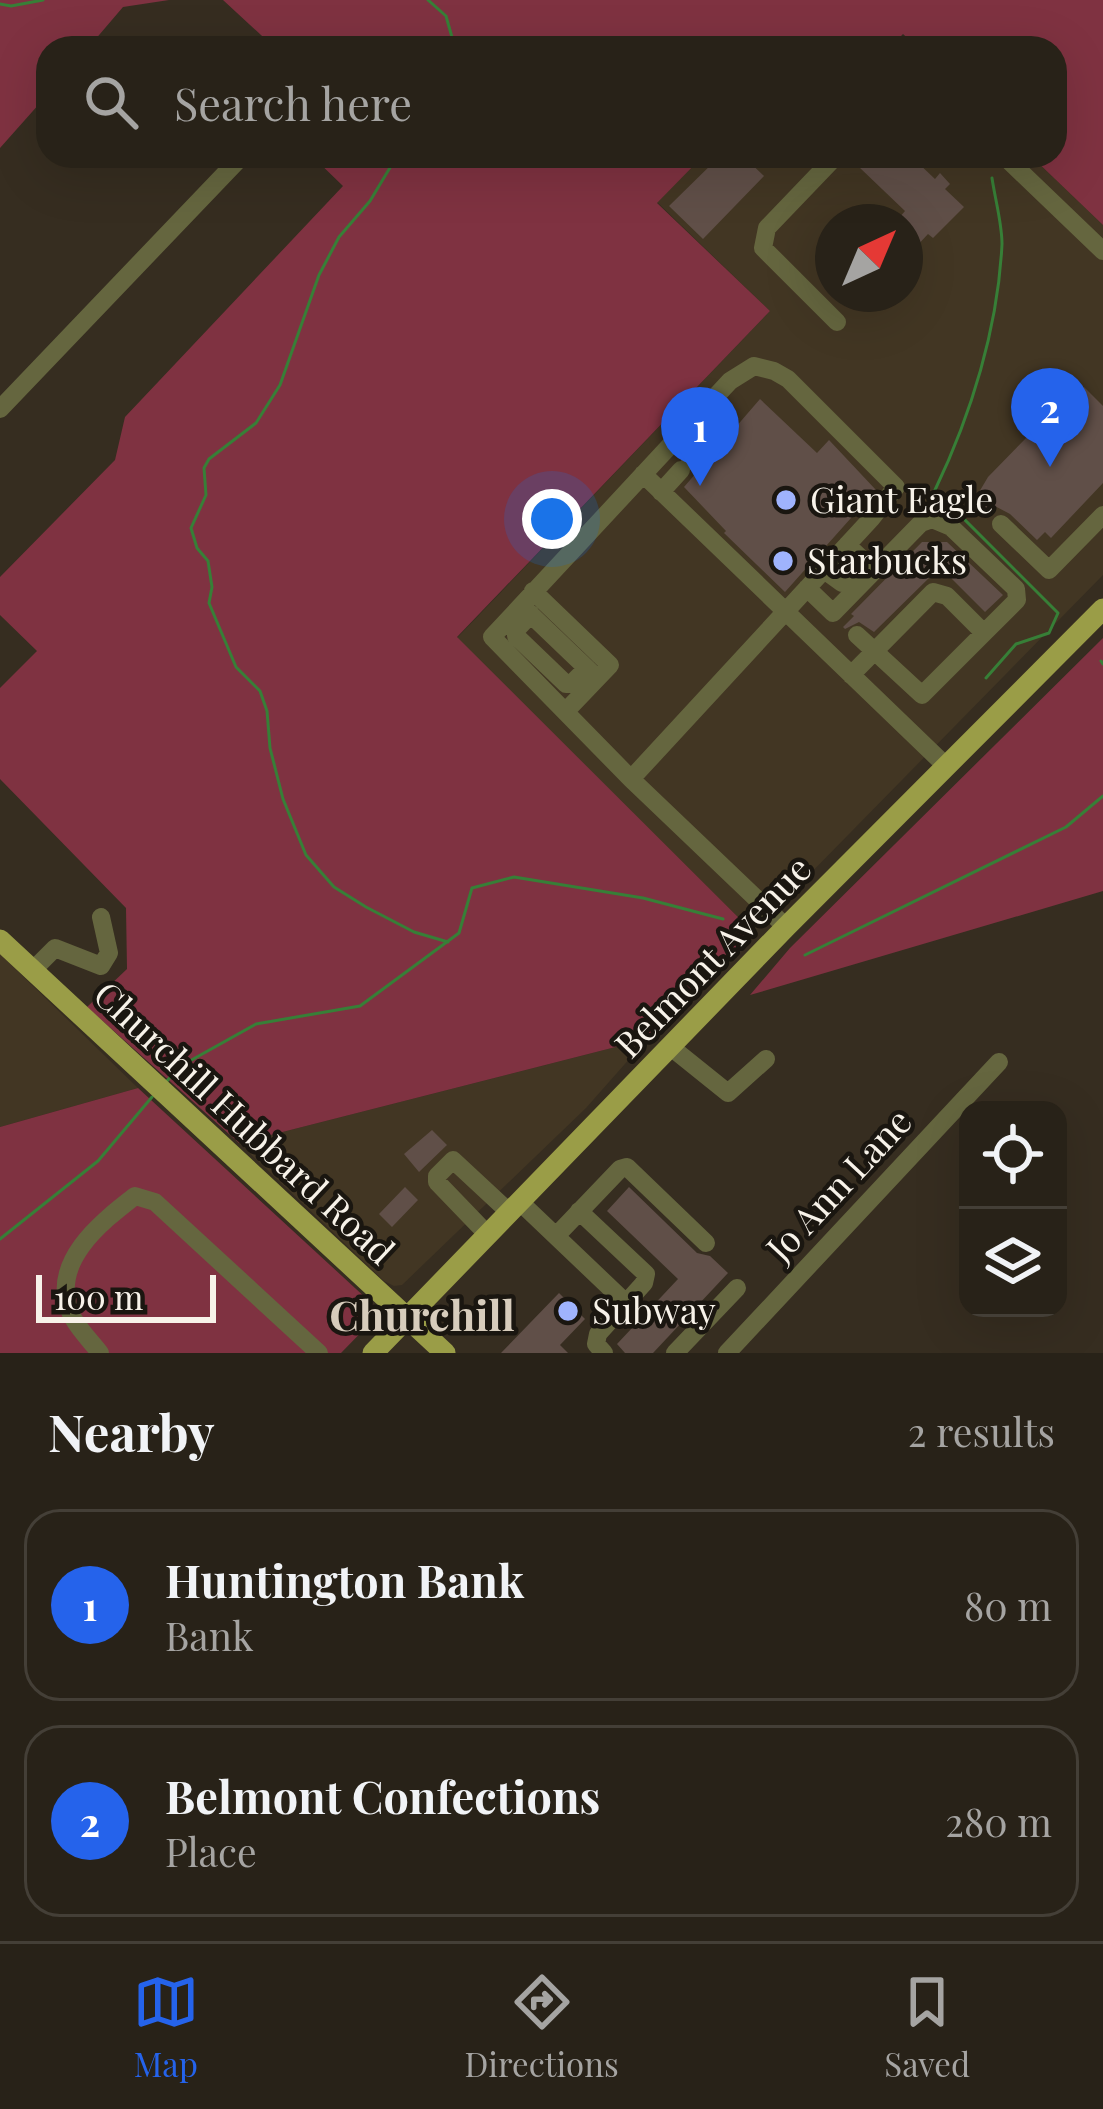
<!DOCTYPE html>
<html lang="en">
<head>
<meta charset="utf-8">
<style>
  :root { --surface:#282218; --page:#342f25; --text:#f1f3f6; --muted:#a5a4a2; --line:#443f37; --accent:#2563eb }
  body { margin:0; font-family:"Playfair Display",serif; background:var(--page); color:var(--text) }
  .controls { position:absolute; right:36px; bottom:36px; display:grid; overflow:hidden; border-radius:24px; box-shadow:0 12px 48px #0002 }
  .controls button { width:108px; height:108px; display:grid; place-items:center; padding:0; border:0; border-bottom:3px solid var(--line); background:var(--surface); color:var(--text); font:60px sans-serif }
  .compass { position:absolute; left:815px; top:204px; width:108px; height:108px; border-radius:50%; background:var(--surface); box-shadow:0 12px 48px #0002; rotate:44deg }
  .scale { position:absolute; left:36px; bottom:30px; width:180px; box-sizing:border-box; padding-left:12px; border:6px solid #f7f2e9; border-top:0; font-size:33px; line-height:42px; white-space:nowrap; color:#f7f2e9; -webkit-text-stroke:9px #1a1610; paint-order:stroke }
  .you { position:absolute; left:552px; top:519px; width:42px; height:42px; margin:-30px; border:9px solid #fff; border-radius:50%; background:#1a73e8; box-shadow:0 0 0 18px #1a73e833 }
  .badge { display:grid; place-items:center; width:78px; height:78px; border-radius:50%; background:var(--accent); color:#fff; font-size:39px; font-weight:700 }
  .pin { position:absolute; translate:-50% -99px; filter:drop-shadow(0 3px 6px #0008) }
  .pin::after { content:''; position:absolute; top:63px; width:42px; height:36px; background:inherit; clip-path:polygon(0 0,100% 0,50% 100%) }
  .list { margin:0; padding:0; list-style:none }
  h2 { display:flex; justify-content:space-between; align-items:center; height:156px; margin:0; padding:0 48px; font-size:51px }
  h2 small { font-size:39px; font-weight:400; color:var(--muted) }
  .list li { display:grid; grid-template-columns:78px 1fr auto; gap:36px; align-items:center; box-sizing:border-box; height:192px; margin:0 24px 24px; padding:0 24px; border:3px solid var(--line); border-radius:36px }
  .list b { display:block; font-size:45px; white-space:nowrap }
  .list p { margin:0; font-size:39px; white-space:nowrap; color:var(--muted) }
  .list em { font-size:39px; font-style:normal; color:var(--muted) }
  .icon { flex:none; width:66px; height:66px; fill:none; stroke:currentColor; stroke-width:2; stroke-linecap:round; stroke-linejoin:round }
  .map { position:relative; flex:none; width:1103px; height:1353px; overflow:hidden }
  .search { position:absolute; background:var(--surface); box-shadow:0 12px 48px #0002; left:36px; right:36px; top:36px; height:132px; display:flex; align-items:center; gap:30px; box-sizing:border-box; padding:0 42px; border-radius:36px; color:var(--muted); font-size:45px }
  .sheet { height:588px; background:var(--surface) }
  nav { display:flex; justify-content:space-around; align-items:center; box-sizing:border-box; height:168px; border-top:3px solid var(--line); background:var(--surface); font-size:33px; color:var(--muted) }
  nav a { display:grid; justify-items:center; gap:6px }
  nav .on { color:var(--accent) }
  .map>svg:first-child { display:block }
</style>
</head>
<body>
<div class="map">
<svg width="1103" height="1353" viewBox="0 0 1103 1353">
  <rect width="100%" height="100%" fill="#362d20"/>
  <path fill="#423623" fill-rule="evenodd" d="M703 156H1031L1103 225V575L753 932 457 638 770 311 657 202ZM833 222H905V294H833Z
    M0 954 138 1088 0 1127Z
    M647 1039 586 1108 402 1285 394 1286 384 1281 239 1143Z"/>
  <path fill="#7f3241" d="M0 0H169L123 7 88 48H48V94L0 148Z
    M223 0H1103V225L1031 156H1055V48H918L903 34 889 48H275Z
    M312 156H703L657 203 770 311 457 637 753 932 647 1039 239 1143 87 1007 127 969 126 908 0 779V688L37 651 0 615V577L115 460 125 417 343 186Z
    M1103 638V891L750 995 790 948Z
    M138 1088 381 1312 341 1353H0V1127Z"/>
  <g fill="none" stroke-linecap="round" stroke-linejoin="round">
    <path stroke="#377f37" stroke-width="3" d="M428 0 446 16 455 48
      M0 4 11 6 43 0
      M397 156 370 201 339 237 319 275 280 385 256 423 209 459 204 468 206 495 191 528 197 548 208 561 212 587 209 603 236 667 260 691 267 711 270 748 283 799 306 855 334 887 366 907 414 932 448 942
      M1101 661 1103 664
      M986 678 1016 644 1049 633 1058 613 935 490C971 415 998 328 1002 244 1002 223 995 199 992 178
      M805 955 1066 827 1103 796
      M167 1081 179 1067 256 1024 360 1006 459 933 472 888 514 877 643 898 723 919
      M0 1239 98 1161 152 1097"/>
  </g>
  <path fill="#604f48" d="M720 156H743L764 176 703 239 669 206Z
    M870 156H902L912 166 916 161 935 179 940 173 950 184 945 189 964 207 933 238 928 234 915 248 905 238 911 229 899 218 905 211 859 167Z
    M1084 387 1103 406V483L1051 538 1045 532 1037 540 1010 514 991 504 980 515 972 504 988 477 1065 398 1069 402Z
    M760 399 817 453 829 440 876 490 785 592 724 533 726 531 684 487Z
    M922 542H947L1003 595 985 612 948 575 930 577 874 632 859 622 845 629 843 627 854 616 851 614Z
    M432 1130 447 1145 419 1172 404 1154Z
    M405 1187 418 1200 392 1227 379 1214Z
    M629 1187 697 1253 710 1256 728 1273 653 1353H625L617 1344 678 1279 607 1211Z
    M559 1293 585 1319 560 1345 568 1353H501Z"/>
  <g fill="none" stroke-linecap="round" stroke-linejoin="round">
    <path stroke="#65663f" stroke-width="18" d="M836 156 767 228 763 248 837 322
      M1004 156 1103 251
      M0 409 242 156
      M690 461 703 439 692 422
      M643 474 946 766
      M661 492 681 470
      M1001 524 1049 570 1103 515
      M824 570 842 583 862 559 847 545
      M807 588 833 613 921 523 932 519 951 527 1016 589 1017 600 984 633 947 596 933 592 851 675
      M533 591 610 665 566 711
      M524 608 595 676
      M531 614 516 630V636L566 684H571L587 668
      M857 635 922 695 984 633
      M631 779 871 519 896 487 788 379 774 371 754 366 730 381 492 637 631 779 786 927
      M32 971 55 948 101 966 109 953 101 917
      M672 1048 728 1093 766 1059
      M520 1202 626 1303 598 1334 596 1344 604 1353
      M579 1211 646 1274 644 1283 626 1303
      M488 1235 437 1182V1176L453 1160 510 1213
      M556 1236 620 1169 627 1167 706 1243
      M100 1353C92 1342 77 1328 71 1314 49 1263 100 1223 135 1196L155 1202 319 1353
      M675 1353 737 1288
      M727 1353 999 1062"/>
    <path stroke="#9a9d47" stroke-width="21" d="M0 940 445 1353
      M373 1353 786 927 1103 609"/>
  </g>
  <g fill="#9fb3fd" stroke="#1a1610" stroke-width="4.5">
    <circle cx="786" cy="500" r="12"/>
    <circle cx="783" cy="561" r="12"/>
    <circle cx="568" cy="1311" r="12"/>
  </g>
  <g text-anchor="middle" stroke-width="9" stroke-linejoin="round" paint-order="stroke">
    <g font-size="36" fill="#f7f2e9" stroke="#1a1610" text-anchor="start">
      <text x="810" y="513">Giant Eagle</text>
      <text x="807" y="574">Starbucks</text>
      <text x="592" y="1324">Subway</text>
    </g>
    <g font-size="36" fill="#f7f2e9" stroke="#1a1610">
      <text transform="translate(713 957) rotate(-46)" y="13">Belmont Avenue</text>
      <text transform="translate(244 1123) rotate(43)" y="13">Churchill Hubbard Road</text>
      <text transform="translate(839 1185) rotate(-47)" y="13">Jo Ann Lane</text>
    </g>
    <g font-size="42" font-weight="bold" fill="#d7ccbc" stroke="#1a1610">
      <text x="422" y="1331">Churchill</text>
    </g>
  </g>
</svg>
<div class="controls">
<button><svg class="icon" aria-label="locate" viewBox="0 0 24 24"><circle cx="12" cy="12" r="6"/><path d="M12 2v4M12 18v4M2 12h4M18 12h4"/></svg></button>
<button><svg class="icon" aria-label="layers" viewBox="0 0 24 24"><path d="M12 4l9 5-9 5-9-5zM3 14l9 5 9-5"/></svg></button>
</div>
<svg class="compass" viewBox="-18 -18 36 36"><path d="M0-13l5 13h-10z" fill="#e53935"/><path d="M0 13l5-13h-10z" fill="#a5a4a2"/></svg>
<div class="scale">100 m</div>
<div class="you"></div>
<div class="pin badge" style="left:700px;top:486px">1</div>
<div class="pin badge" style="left:1050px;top:467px">2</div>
<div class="search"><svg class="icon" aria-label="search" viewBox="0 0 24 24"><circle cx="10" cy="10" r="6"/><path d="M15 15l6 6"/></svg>Search here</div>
</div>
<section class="sheet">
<h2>Nearby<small>2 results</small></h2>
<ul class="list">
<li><span class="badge">1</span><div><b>Huntington Bank</b><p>Bank</p></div><em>80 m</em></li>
<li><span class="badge">2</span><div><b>Belmont Confections</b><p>Place</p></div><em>280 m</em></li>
</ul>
</section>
<nav>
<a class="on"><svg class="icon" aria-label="map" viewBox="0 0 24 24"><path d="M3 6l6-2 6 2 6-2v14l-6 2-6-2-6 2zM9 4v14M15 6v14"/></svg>Map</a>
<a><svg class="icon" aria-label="directions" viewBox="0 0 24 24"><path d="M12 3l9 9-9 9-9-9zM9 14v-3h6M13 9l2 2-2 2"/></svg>Directions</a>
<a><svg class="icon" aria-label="saved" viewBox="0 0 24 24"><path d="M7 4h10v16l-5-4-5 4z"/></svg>Saved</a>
</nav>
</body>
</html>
